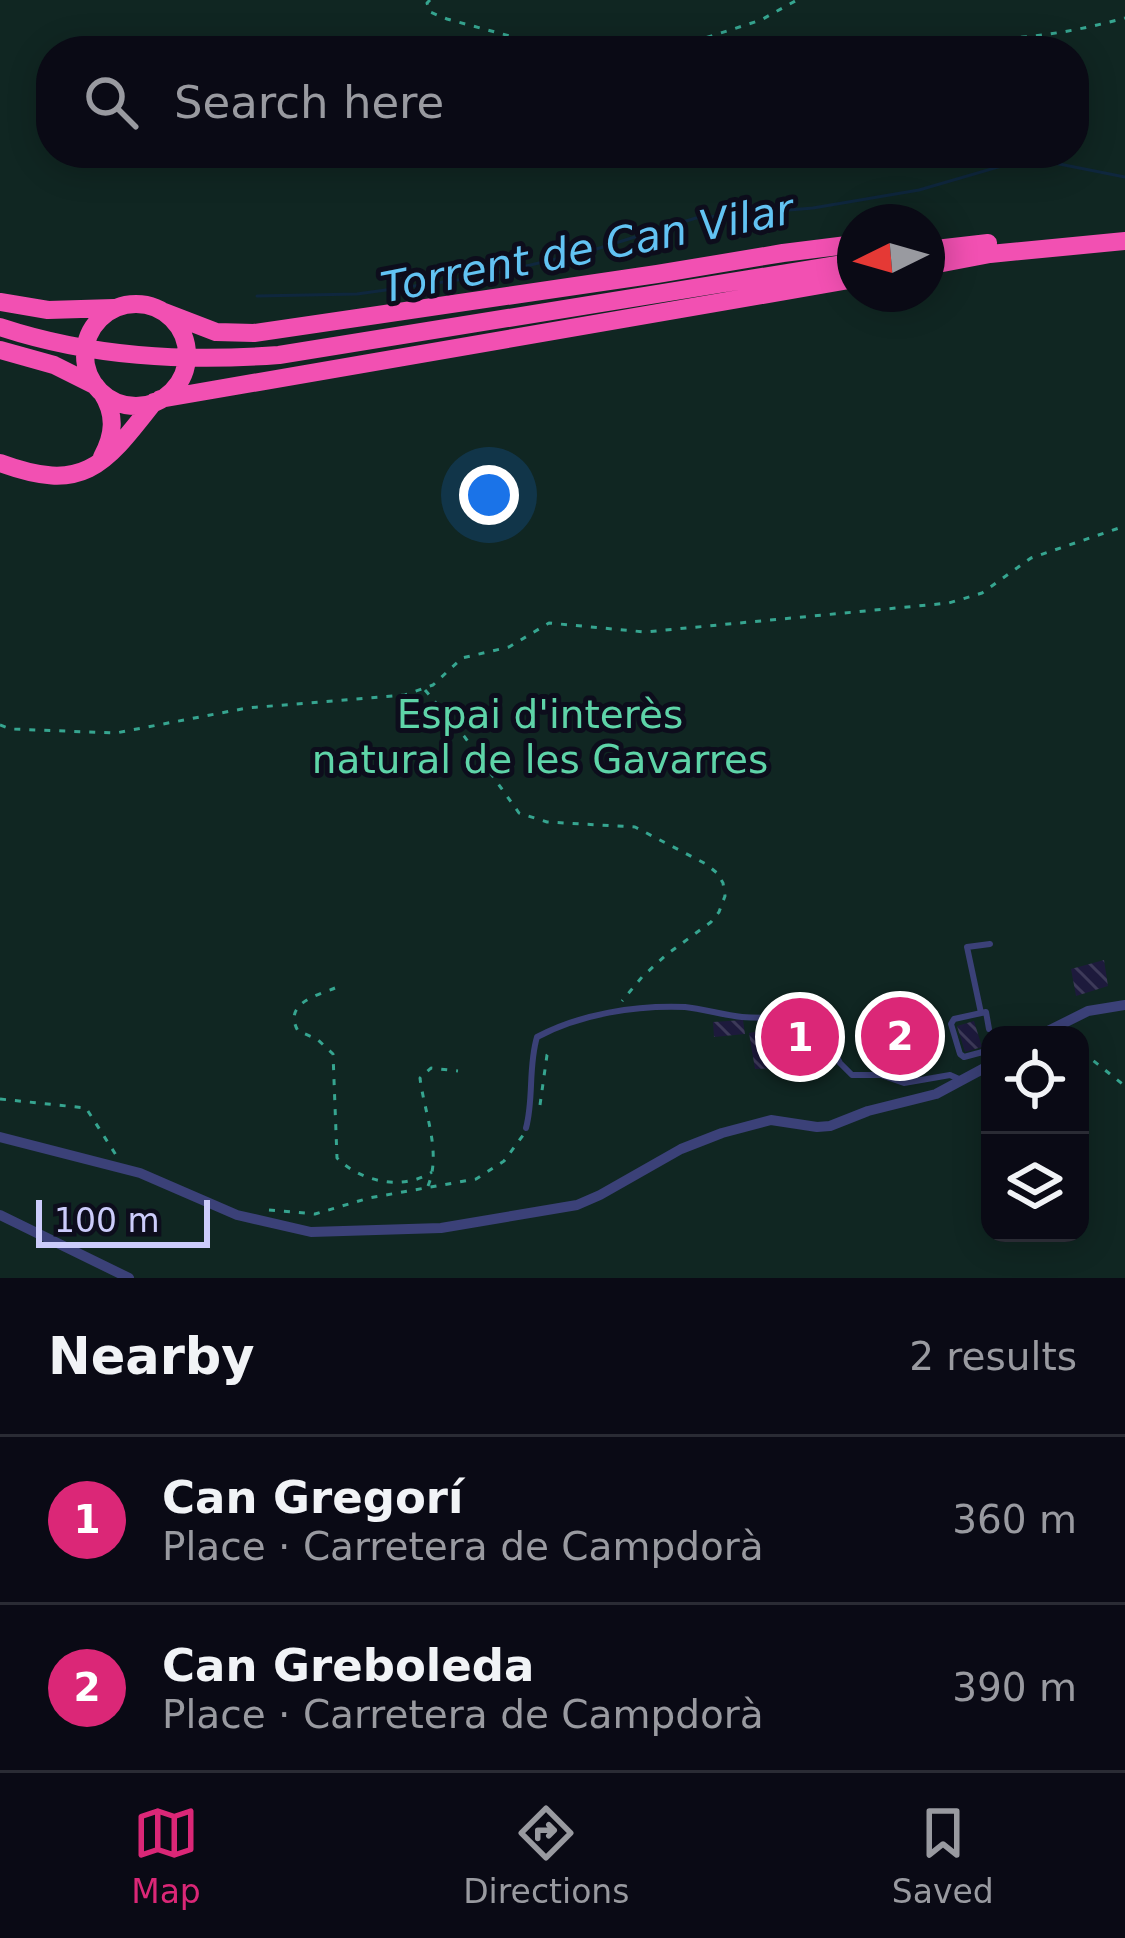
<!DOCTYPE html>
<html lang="en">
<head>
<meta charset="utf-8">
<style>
  :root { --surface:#0a0a15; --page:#13131e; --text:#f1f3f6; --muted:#999aa0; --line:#2a2b34; --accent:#db2777 }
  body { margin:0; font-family:"DejaVu Sans",sans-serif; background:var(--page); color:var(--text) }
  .controls { position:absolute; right:36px; bottom:36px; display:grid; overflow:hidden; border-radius:24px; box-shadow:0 6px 30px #0003 }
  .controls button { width:108px; height:108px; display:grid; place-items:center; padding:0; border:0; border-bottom:3px solid var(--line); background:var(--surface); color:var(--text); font:60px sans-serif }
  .compass { position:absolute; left:837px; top:204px; width:108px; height:108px; border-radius:50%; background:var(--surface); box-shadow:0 6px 30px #0003; rotate:265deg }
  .scale { position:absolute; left:36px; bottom:30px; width:174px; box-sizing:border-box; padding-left:12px; border:6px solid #ccccfb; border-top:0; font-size:33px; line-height:42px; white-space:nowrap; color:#ccccfb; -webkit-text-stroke:9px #0d0d1c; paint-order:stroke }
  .you { position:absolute; left:489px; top:495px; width:42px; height:42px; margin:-30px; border:9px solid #fff; border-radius:50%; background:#1a73e8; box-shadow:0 0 0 18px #1a73e833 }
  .badge { display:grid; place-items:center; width:78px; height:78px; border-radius:50%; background:var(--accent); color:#fff; font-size:39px; font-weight:700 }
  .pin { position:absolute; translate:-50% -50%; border:6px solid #fff; box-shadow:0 3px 12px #0006 }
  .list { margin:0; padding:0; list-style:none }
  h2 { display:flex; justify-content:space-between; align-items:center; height:156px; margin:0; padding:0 48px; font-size:51px }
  h2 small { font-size:39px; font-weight:400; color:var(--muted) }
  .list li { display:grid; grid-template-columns:78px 1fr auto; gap:36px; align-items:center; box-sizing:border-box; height:168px; padding:0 48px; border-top:3px solid var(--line) }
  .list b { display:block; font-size:45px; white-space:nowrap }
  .list p { margin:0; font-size:39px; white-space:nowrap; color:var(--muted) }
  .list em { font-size:39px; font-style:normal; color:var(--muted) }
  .icon { flex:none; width:66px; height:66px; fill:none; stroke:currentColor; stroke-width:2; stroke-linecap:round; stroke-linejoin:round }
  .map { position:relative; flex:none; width:1125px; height:1278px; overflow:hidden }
  .search { position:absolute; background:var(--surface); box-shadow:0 6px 30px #0003; left:36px; right:36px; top:36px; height:132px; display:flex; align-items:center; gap:30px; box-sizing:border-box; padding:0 42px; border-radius:48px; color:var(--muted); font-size:45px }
  .sheet { height:492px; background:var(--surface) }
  nav { display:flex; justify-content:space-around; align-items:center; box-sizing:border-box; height:168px; border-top:3px solid var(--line); background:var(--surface); font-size:33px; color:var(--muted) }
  nav a { display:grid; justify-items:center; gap:6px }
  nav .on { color:var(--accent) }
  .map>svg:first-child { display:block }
</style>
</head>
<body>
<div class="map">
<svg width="1125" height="1278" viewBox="0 0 1125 1278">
  <defs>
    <pattern id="building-back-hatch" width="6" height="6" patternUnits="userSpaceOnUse" patternTransform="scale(3)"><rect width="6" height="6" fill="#1d1a3c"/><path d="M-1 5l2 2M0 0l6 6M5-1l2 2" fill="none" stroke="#3d3a59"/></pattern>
  </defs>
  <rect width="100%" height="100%" fill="#0d0d1c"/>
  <path fill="#102622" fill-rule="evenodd" d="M0 0H1125V1278H0ZM51 51H1074V153H51ZM855 222H927V294H855ZM990 1035H1080V1233H990Z"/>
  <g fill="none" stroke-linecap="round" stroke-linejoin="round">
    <path stroke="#0f273e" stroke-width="3" d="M257 296 357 294 479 277 590 251 696 218 813 208 919 190 1029 158 1125 177"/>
  </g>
  <path fill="url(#building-back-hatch)" d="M1104 960 1108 986 1076 996 1071 969Z
    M743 1020 745 1034 714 1037 713 1022Z
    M886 1021H909L916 1050 894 1055Z
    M974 1021 982 1047 965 1052 957 1026Z
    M793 1023 808 1024 806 1051 814 1052V1060L810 1059V1072L800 1071 796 1050 792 1049Z
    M777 1028 781 1068 755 1069 749 1033Z"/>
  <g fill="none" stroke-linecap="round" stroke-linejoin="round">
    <path stroke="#36a590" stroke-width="3" stroke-dasharray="6 9" stroke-linecap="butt" d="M430 0 427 3 430 12 447 19 565 51
      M680 51 699 40 761 20 797 0
      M903 51C945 30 979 41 1023 37 1058 34 1092 27 1125 18
      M425 690 464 736 519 813 547 822 635 827 706 864 717 873 723 883 725 896 719 912 711 922 666 955 642 977 622 1001
      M0 725 11 729 116 733 247 708 405 695 433 685 462 658 509 647 549 623 645 632 949 603 982 593 1031 558 1125 526
      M335 988C315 996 283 1004 298 1031L317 1039 333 1054 337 1158C361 1182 403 1191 432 1172
      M1080 1055 1090 1058 1125 1086
      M0 1099 86 1108 116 1155
      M540 1105 547 1055 552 1049
      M428 1186C442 1152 424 1112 420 1078L431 1068 458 1071
      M269 1210 315 1214 369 1198 476 1179 504 1161 524 1134"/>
    <path stroke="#3b4178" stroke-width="6" d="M981 1013 967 947 990 944
      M989 1029 986 1012 954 1019 951 1024 960 1054 964 1057 990 1050
      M526 1128C534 1098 528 1067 537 1037 580 1014 636 1005 685 1007 704 1009 723 1015 742 1017 766 1019 795 1015 818 1023L840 1063 852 1075H881L904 1083 950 1075 959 1079"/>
    <path stroke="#3b4178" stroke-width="10" d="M1040 1035 1088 1011 1125 1005
      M0 1137 140 1173 237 1215 311 1232 441 1228 577 1205 600 1195 681 1149 722 1133 771 1120 817 1127 830 1126 868 1111 936 1094 990 1065
      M0 1215 129 1278"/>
    <path stroke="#f250b2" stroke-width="18" d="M927 250 988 243
      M927 266 990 254 1125 241
      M0 302 48 310 114 308
      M85 355a51 51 0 1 1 102 0a51 51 0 1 1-102 0Z
      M164 312 216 332 254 333 657 274 783 253 855 244
      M0 327C91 357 184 362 279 355L855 262
      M0 350 54 365 96 386
      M102 393C116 415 114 435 102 457
      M160 399 855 279
      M0 463C84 494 104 466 154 402"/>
  </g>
  <g text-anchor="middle" stroke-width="10" stroke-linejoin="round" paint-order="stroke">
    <g font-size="39" fill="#5ed4a8" stroke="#0d0d1c">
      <text x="540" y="728">Espai d'interès<tspan x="540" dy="45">natural de les Gavarres</tspan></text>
    </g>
    <g font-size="42" font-style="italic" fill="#62c3f3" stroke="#0d0d1c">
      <text transform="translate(587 248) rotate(-11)" y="15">Torrent de Can Vilar</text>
    </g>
  </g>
</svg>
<div class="controls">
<button><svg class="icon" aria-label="locate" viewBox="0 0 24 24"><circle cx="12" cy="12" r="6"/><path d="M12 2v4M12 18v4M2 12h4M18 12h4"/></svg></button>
<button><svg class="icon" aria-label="layers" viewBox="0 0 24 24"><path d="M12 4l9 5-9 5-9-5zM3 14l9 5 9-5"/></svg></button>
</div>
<svg class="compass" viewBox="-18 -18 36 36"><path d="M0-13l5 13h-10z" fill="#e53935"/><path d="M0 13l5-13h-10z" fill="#999aa0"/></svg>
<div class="scale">100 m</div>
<div class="you"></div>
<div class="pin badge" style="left:800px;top:1037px">1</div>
<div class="pin badge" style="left:900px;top:1036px">2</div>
<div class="search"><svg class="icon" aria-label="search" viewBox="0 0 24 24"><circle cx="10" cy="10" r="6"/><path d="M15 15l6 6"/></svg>Search here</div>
</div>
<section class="sheet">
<h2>Nearby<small>2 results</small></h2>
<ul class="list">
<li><span class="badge">1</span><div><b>Can Gregorí</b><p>Place · Carretera de Campdorà</p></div><em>360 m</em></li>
<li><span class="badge">2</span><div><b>Can Greboleda</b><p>Place · Carretera de Campdorà</p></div><em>390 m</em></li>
</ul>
</section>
<nav>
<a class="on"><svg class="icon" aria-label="map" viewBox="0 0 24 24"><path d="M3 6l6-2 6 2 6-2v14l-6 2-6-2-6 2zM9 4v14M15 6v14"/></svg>Map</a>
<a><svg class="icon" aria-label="directions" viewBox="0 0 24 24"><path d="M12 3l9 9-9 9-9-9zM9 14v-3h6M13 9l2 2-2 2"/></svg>Directions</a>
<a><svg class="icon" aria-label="saved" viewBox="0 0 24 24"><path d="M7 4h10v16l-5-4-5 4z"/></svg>Saved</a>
</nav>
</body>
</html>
